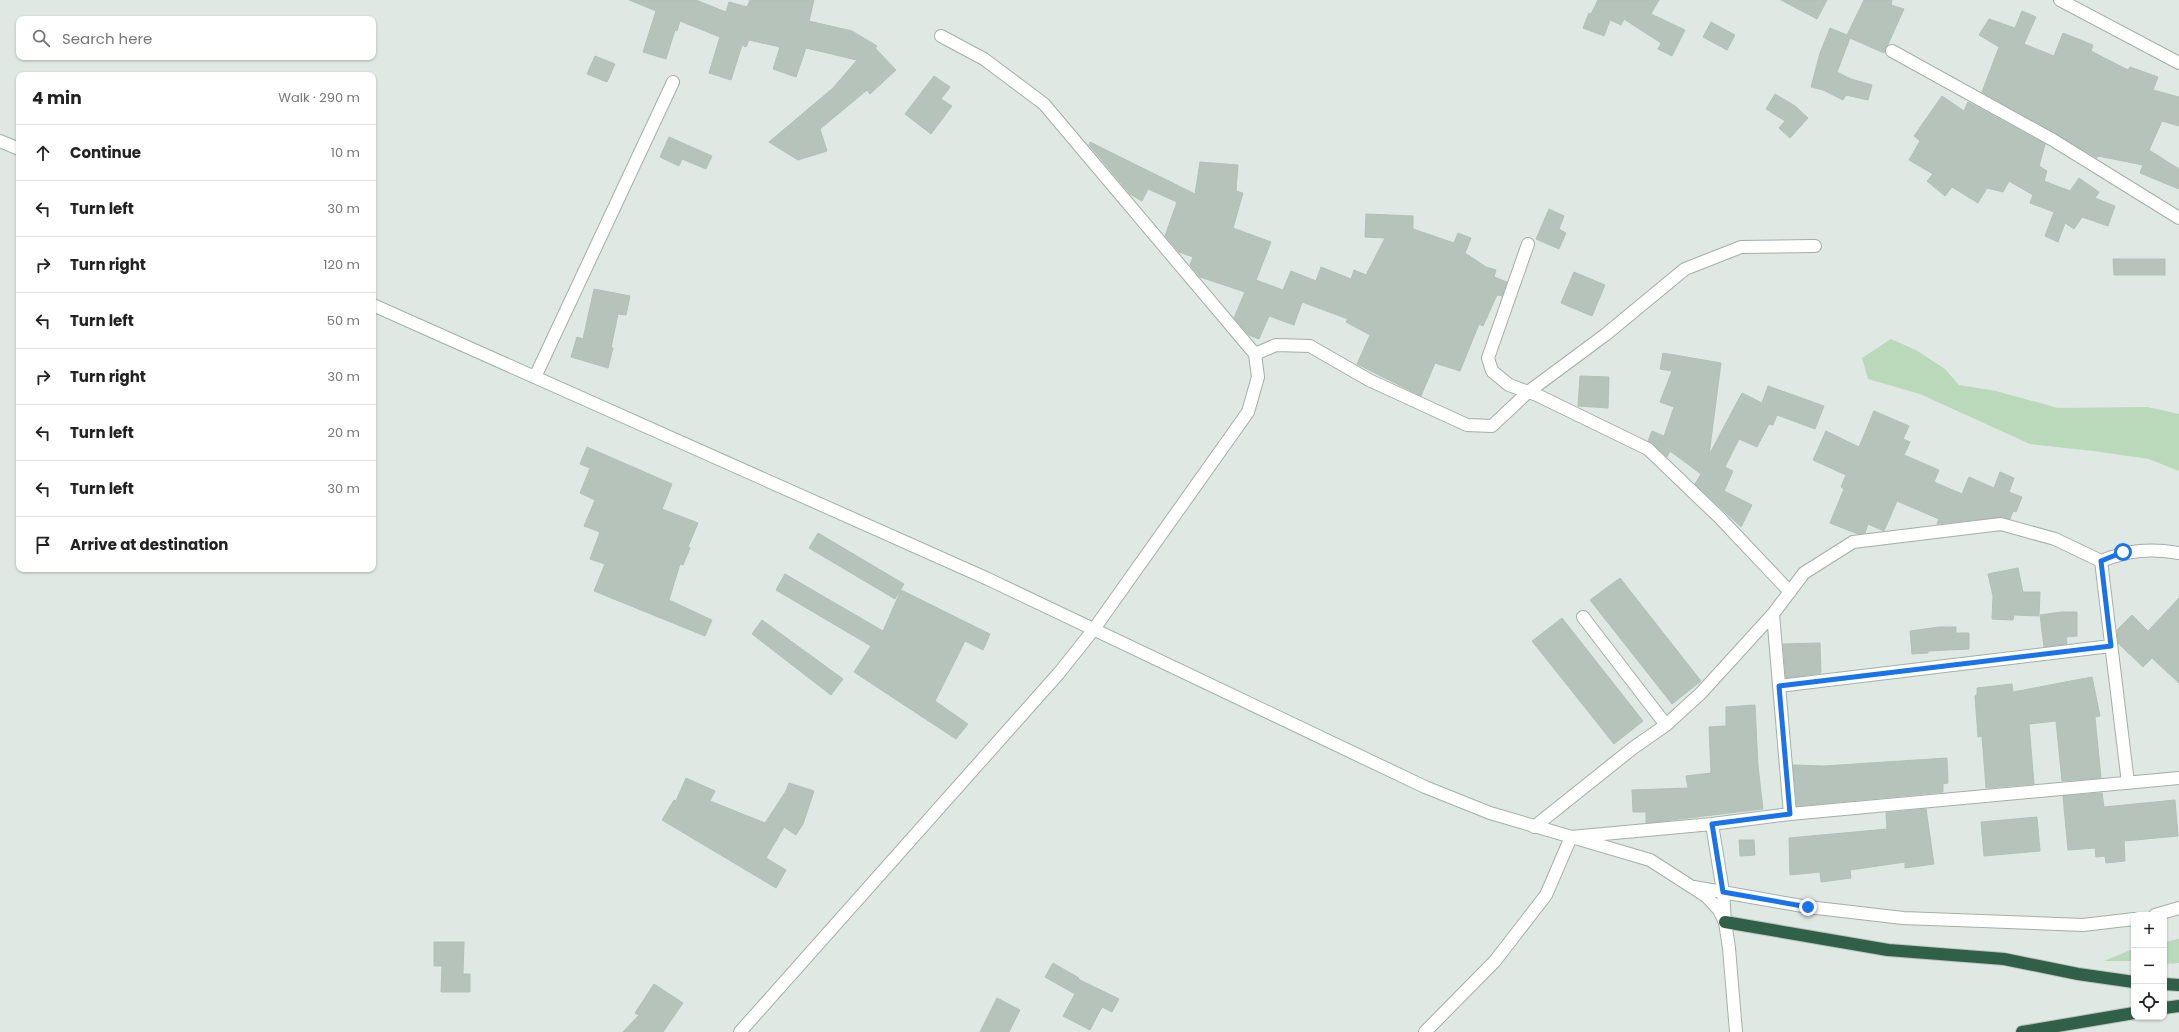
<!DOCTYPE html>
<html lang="en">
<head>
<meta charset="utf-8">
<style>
  :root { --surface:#fff; --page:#f6f6f6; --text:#222; --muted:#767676; --line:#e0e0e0 }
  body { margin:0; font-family:Poppins,sans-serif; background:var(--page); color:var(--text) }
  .controls { position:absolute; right:12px; bottom:12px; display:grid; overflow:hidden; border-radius:8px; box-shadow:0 1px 3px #0004 }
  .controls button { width:36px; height:36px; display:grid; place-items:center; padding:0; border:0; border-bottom:1px solid var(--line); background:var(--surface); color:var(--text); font:20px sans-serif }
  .stop { position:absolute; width:12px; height:12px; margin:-9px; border:3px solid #1a73e8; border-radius:50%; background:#fff }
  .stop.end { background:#1a73e8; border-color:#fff; box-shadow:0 1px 4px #0008 }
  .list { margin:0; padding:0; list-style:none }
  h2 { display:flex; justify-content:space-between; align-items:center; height:52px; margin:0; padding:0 16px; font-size:17px }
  h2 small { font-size:13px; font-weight:400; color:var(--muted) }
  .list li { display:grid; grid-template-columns:26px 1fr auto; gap:12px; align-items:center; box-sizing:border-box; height:56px; padding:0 16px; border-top:1px solid var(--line) }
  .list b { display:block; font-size:15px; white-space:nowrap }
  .list em { font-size:13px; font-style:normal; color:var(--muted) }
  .icon { flex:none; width:22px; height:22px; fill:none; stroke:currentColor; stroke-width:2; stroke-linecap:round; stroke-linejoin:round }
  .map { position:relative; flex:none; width:2179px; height:1032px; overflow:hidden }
  .search { position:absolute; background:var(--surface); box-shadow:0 1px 3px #0004; left:16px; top:16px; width:360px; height:44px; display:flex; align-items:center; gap:10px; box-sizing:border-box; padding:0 14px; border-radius:8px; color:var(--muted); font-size:15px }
  .panel { position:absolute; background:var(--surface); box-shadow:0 1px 3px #0004; left:16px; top:72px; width:360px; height:500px; border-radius:8px }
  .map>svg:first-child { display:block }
</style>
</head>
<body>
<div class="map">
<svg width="2179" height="1032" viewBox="0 0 2179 1032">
  <rect width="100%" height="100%" fill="#dfe8e2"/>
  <path fill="#bad8ba" d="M1891 339 1916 350 1945 369 1959 385 1996 391 2058 408 2147 407 2179 414V471L2149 459 2094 451 2030 444 1920 394 1868 379 1862 358Z
    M2179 939V963L2164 964V942Z
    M2133 949 2134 961H2104Z"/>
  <path fill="#b5c3ba" stroke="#b2c1b7" d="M629 0H696L726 12 729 2 747 7 750 0H814L809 21 852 31 877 46 875 48 896 70 870 94 867 90 820 129 827 151 798 160 769 142 833 88 857 60 806 48 796 77 773 69 780 47 749 40 746 47 742 45 731 80 709 73 720 37 680 21 677 31 675 30 666 59 643 52 656 11Z
    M1598 0H1659L1651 14 1685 30 1672 56 1658 49 1661 43 1624 19 1621 25 1610 20 1604 36 1583 28 1589 13 1591 14Z
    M1781 0H1827L1817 19Z
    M1864 0H1892L1891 5 1904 9 1884 53 1850 38 1837 72 1851 79 1872 85 1868 100 1846 95 1843 100 1823 90 1811 87 1820 53 1830 28 1847 35Z
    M2022 11 2036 17 2024 44 2054 56 2063 33 2093 45 2091 51 2128 70 2130 67 2158 77 2153 90 2179 97V126L2162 121 2149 150 2179 169V189L2140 173 2143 165 2098 156 2097 158 1982 92 1999 47 1979 35 1989 19 2015 28Z
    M1711 22 1735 35 1727 50 1703 37Z
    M595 56 615 64 607 82 587 74Z
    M934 76 950 87 941 99 952 106 931 134 905 114Z
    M1775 94 1795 106 1808 118 1790 138 1779 128 1785 121 1766 109Z
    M1942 96 1964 111 1968 102 2045 144 2039 166 2047 171 2044 181 2070 191 2079 178 2099 192 2095 198 2115 206 2108 226 2082 217 2074 229 2065 223 2058 242 2045 236 2054 212 2030 203 2033 195 2009 181 2003 192 1987 188 1978 203 1952 187 1945 196 1927 181 1933 174 1909 160 1920 141 1914 136Z
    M669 137 712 156 706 169 682 159 679 166 660 157Z
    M1090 142 1195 194 1200 162 1238 165 1236 191 1243 193 1233 228 1271 242 1256 280 1283 290 1291 271 1316 281 1321 267 1351 279 1354 270 1366 275 1385 238 1365 237 1366 214 1413 216V229L1454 243 1458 233 1471 238 1465 253 1486 267 1496 270 1494 277 1507 282 1502 296 1497 295 1483 326 1479 324 1460 371 1435 363 1421 396 1357 364 1370 335 1346 322 1348 319 1302 302 1294 325 1269 316 1259 339 1249 335 1234 318 1245 292 1200 277 1190 265 1193 257 1179 252 1165 236 1177 202 1148 189 1142 201 1130 194 1089 145Z
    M1549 209 1564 216 1559 229 1566 233 1559 249 1536 239Z
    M2113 259H2165V275H2114Z
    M1574 272 1605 285 1592 316 1561 303Z
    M594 289 630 296 626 315 618 314 611 348H613L608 368 571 357 577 337 583 339Z
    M1663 353 1721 363 1709 455 1742 393 1762 403 1768 386 1824 406 1815 429 1777 415 1773 425 1769 424 1757 447 1739 439 1725 467 1733 471 1724 491 1752 505 1741 527 1695 484 1701 474 1670 451 1667 457 1648 441 1652 431 1664 436 1674 407 1660 402 1672 371 1660 369Z
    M1580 376 1609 377 1608 408 1578 406Z
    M1874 411 1909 426 1903 439 1910 442 1904 455 1939 470 1934 482 1962 494 1969 477 1994 488 2000 472 2014 478 2009 492 2022 497 2016 512 2013 511 2010 519 2000 517 1937 524 1939 519 1897 501 1884 531 1868 524 1865 533 1858 534 1830 523 1844 489 1841 487 1846 475 1813 460 1826 431 1859 447Z
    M587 447 672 484 662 509 698 523 688 547 690 548 683 565 680 564 669 600 712 620 705 636 594 591 605 564 590 559 600 532 584 526 595 500 580 493 590 468 580 464Z
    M818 533 904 584 895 599 809 548Z
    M2018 568 2023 592H2040L2039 616 2014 615 2013 620 1992 619 1993 596 1988 574Z
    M785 574 883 631 901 590 990 634 983 650 965 641 935 701 968 724 956 739 854 672 871 646 776 590Z
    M1620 578 1701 681 1672 704 1590 600Z
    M2179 598V683L2152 658 2143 667 2118 643 2117 630 2132 615 2148 631Z
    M2061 612H2077V636L2066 637 2067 644 2044 647 2040 615Z
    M1562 618 1643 721 1614 744 1532 641Z
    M762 620 843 679 831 695 752 634Z
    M1939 627H1956V633H1969V649L1928 651V653L1912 654 1910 631Z
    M1820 643 1821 673 1786 678 1783 644Z
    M2092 677 2100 716 2095 717 2101 778 2062 781 2056 721 2029 724 2034 784 1986 788 1982 736 1978 737 1975 696 1977 695V688L2012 684 2013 692Z
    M1755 705 1758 766 1763 809 1646 823V812H1633L1632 790 1688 788 1686 776 1711 773 1709 727 1726 726V707Z
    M1947 758 1948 783 1943 784V792L1797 806 1793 765 1824 766Z
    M686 778 715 791 710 801 765 823 786 791 789 783 814 791 803 824 796 835 784 827 766 858 786 870 776 888 662 820 674 800 676 801Z
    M2102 793 2104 807 2175 800 2178 836 2124 841 2125 861 2106 863 2105 856 2096 857 2095 848 2068 850 2063 796Z
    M1926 809 1934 864 1905 868V862L1850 870 1851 878 1821 882 1820 872 1790 875 1789 838 1887 829 1886 813Z
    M2037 817 2040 851 1984 856 1981 822Z
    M1739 840H1754L1755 855 1740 856Z
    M434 942H464L463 974H470V992H441L442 966H434Z
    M1053 963 1079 978 1078 979 1119 999 1112 1012 1102 1007 1090 1030 1063 1016 1075 994 1045 977Z
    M654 984 683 1003 663 1032H623L639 1015 635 1013Z
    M997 998 1020 1010 1009 1032H980Z"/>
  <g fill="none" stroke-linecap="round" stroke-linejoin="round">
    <g stroke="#a3afa7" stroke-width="14">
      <path id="street" d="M2060 0 2179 63
        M1892 51 2053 140 2179 218
        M1528 244 1488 358 1492 371 1509 385 1537 395 1648 449 1719 517 1790 592
        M1255 354 1276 345 1310 346 1369 380 1467 425 1492 426 1528 392 1605 335 1685 269 1741 247 1815 246
        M535 377 673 82
        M2101 561C2129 550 2150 548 2179 553
        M1583 617 1666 725
        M1779 686 2111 646
        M1790 814 1773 614 1804 573 1853 542 2001 524 2055 539 2101 561 2128 783
        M1712 824 1723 892 1725 922
        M1534 827 1633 748 1666 725 1701 693 1773 614
        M1694 887 1808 907 1903 918 2083 925 2134 919
        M2155 915 2179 908
        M740 1032 1059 673 1094 629 1248 412 1258 377 1255 354 1044 104 984 59 941 36
        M1425 1032 1495 961 1546 895 1571 837 1712 824 1790 814 2179 778"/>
    </g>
    <g stroke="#9fb3a6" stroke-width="14">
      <path id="secondary" d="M0 141 19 149
        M373 305 988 579 1425 787 1490 813 1650 860 1706 896 1719 910 1725 922 1729 948 1736 1032"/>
    </g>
    <g stroke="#bdc3bf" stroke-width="14">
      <path id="highway" d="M1725 922 1888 950 2004 959 2078 974 2134 982
        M2164 984 2179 985
        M2164 1008 2179 1006
        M2022 1032 2134 1013"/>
    </g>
    <use href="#street" stroke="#fff" stroke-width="12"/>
    <use href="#secondary" stroke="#fff" stroke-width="12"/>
    <use href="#highway" stroke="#316049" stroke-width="12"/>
  </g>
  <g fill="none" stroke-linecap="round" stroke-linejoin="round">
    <path stroke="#1a73e8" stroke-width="5" d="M1808 907 1723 892 1712 824 1790 814 1779 686 2111 646 2101 561 2123 552"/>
  </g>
</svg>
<div class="controls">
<button>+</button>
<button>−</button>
<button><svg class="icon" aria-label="locate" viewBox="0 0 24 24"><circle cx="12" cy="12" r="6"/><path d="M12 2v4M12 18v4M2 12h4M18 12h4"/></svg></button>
</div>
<div class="stop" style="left:2123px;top:552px"></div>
<div class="stop end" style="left:1808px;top:907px"></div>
<div class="search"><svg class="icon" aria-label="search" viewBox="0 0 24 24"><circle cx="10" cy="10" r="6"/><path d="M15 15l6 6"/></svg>Search here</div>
<section class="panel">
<h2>4 min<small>Walk · 290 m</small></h2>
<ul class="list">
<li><svg class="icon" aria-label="ahead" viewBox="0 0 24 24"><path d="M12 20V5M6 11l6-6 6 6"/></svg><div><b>Continue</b></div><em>10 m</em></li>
<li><svg class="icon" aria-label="left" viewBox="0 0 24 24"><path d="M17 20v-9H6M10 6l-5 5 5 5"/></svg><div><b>Turn left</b></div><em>30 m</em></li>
<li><svg class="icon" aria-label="right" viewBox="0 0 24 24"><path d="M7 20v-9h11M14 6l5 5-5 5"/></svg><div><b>Turn right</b></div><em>120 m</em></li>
<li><svg class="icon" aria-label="left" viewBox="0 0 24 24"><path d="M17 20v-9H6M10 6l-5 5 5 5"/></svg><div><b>Turn left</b></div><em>50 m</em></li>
<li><svg class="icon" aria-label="right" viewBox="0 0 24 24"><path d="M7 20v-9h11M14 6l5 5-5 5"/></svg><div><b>Turn right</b></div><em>30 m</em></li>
<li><svg class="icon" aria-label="left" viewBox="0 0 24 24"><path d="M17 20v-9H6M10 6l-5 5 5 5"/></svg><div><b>Turn left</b></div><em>20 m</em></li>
<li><svg class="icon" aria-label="left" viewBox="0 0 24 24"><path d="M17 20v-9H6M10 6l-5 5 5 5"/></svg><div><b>Turn left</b></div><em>30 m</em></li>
<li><svg class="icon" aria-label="arrive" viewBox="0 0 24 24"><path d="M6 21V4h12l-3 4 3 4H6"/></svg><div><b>Arrive at destination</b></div></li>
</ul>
</section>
</div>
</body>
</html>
